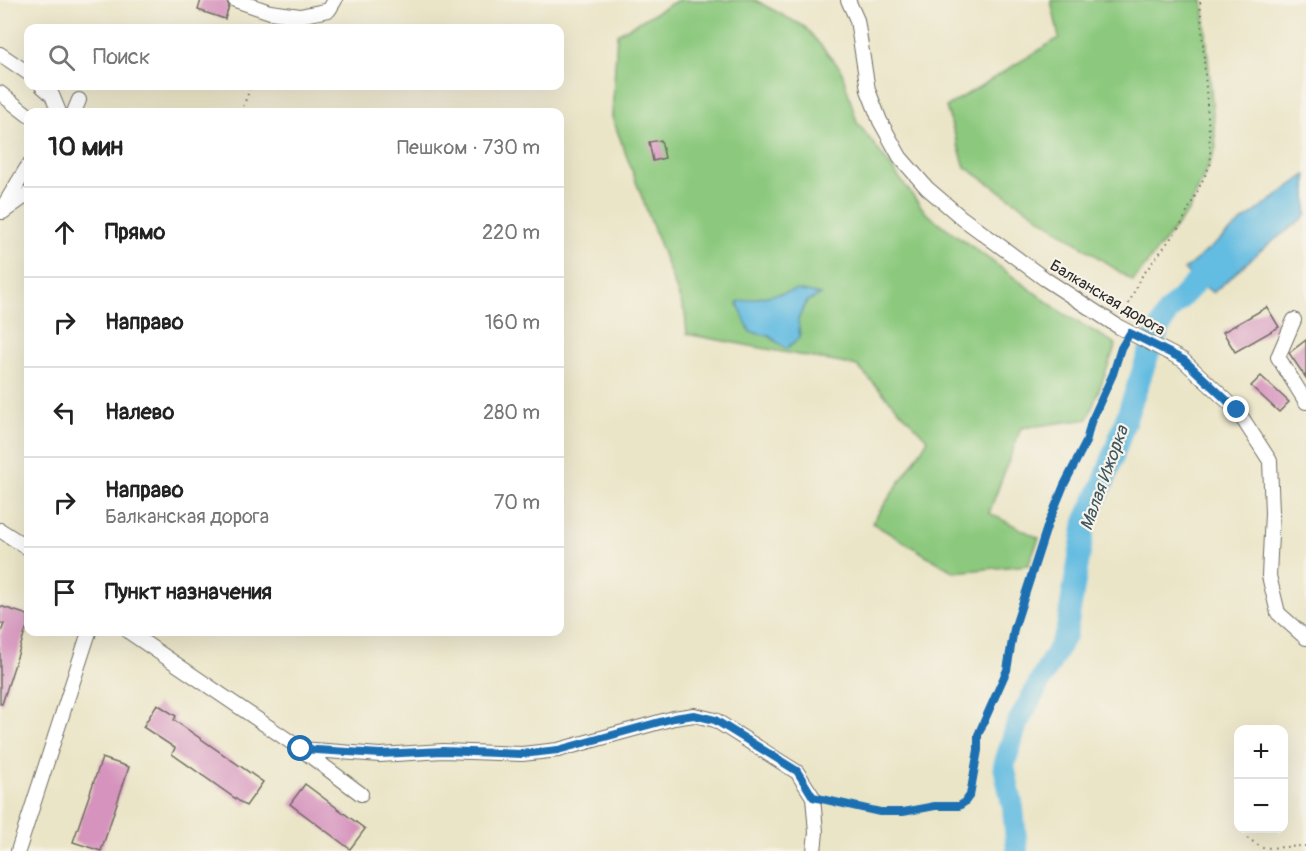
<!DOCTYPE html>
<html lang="ru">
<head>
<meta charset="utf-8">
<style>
  :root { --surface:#fff; --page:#f2f2f2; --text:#222; --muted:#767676; --line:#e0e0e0 }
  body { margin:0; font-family:Pangolin,sans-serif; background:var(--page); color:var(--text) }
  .controls { position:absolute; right:18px; bottom:18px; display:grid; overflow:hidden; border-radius:12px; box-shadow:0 6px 24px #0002 }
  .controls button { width:54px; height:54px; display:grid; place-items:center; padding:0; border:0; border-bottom:2px solid var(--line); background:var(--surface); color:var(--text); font:30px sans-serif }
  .stop { position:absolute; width:18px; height:18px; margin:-14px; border:4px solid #1f6fb2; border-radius:50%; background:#fff }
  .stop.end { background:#1f6fb2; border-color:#fff; box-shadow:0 2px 6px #0008 }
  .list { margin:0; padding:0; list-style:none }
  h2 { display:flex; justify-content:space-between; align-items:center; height:78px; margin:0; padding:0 24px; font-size:26px }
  h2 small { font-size:20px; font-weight:400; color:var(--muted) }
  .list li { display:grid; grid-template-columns:39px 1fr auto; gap:18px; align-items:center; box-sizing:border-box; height:90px; padding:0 24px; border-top:2px solid var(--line) }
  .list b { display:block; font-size:22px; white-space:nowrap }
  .list p { margin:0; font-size:20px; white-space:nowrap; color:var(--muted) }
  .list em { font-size:20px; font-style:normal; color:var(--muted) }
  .icon { flex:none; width:33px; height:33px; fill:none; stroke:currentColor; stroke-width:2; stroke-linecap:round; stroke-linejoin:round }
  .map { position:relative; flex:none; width:1306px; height:851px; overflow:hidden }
  .search { position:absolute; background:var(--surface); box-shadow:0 6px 24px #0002; left:24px; top:24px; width:540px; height:66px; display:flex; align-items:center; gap:15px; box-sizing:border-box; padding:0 21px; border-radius:12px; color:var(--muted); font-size:22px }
  .panel { position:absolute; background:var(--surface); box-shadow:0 6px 24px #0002; left:24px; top:108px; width:540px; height:528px; border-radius:12px }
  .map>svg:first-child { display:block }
</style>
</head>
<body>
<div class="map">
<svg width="1306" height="851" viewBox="0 0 1306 851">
  <rect width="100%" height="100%" fill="#f7f3e8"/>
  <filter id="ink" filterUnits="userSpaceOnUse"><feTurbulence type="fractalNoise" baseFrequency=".0167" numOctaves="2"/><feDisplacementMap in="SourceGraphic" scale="12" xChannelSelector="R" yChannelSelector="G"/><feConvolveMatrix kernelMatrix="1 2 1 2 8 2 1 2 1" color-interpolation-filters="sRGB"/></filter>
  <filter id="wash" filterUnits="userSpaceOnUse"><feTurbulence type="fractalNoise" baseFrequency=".008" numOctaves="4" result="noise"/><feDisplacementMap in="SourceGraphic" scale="24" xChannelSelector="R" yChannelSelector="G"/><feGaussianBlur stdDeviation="1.35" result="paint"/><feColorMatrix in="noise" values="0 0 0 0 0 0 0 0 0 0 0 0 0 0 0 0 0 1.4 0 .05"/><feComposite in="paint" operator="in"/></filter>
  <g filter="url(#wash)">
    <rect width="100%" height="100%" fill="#ebe5c8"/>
    <path fill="#8cc97e" stroke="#5c7a54" stroke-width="1.5" d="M678 0H755L805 27 841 69 857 122 926 213 1064 314 1116 344 1088 419 1021 428 989 513 1039 538 1028 565 954 572 872 523 928 440 857 366 687 334 685 313 612 117 617 34Z
      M1051 0H1203L1216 148 1189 210 1133 281 965 167 946 107 1059 38Z"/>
    <path fill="#63bce1" stroke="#477486" stroke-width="1.5" d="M1306 175V216L1260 251 1213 293 1184 270 1240 223Z
      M797 290 821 295 807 301 798 320 800 337 786 349 769 336 750 332 737 302Z"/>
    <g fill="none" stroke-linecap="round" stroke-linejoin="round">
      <path stroke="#63bce1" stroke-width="22" d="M1017 851 1013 808 1004 766 1017 724 1066 634 1085 522 1105 479 1152 344 1167 313 1200 278 1222 261"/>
    </g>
    <g id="blocks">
      <path fill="#d693bd" d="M201 0H226L229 6 225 19 198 10Z
        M661 140 665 158 653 161 649 142Z
        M1267 307 1279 327 1235 352 1223 332Z
        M1306 340V378L1289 353Z
        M1261 376 1289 402 1279 412 1251 386Z
        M0 606 28 615V623L2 704H0V635L4 624 0 623Z
        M157 704 176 716 174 720 263 782 246 806 172 754 175 748 143 727Z
        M102 758 129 767 101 851 73 842Z
        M305 784 365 829 350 849 290 804Z"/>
    </g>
  </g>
  <g filter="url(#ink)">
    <use href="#blocks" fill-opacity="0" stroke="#6e6c62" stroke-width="1.5"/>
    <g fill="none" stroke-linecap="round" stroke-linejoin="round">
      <g stroke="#6e6c62" stroke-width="16">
        <path id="minor" d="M235 0 270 12 300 16 329 10 335 0
          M848 0 857 20 868 90 880 121 900 157 927 188 962 218 1045 279 1119 327 1183 360 1237 410 1270 461 1272 513 1269 576 1278 613 1306 638
          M0 54 28 73
          M42 86 52 95 59 112
          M0 93 28 115
          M74 112 79 100
          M0 212 28 166
          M3 212 28 194
          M1294 320 1278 357 1306 402
          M0 530 28 548
          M129 632 301 749 361 794
          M301 749 380 755 443 751 522 754 558 750 674 718 694 715 715 720 797 772 813 797 816 832 814 851
          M18 851 89 632"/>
      </g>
      <path stroke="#6e6c62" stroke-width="2" stroke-dasharray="1.5 4.5" stroke-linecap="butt" d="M241 112 251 86
        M1124 315 1139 280 1181 225 1211 163 1200 0
        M827 801 880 812H903L935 806H959L965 802 971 795 978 750V735L1007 670 1014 629 1048 524 1063 485 1086 442 1091 422 1113 373 1123 344
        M1247 838 1263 848 1306 846"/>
      <use href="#minor" stroke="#fff" stroke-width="14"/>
    </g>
  </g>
  <g fill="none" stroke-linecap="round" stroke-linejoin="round" filter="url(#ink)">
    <path stroke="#1f6fb2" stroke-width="8" d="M301 749 380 754 443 751 522 754 558 750 674 718 694 715 715 720 797 771 813 797 880 812H903L935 806H959L965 802 970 795 978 750V735L1007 670 1014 629 1048 524 1064 485 1086 442 1091 422 1113 374 1121 348 1130 333 1184 360 1237 410"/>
  </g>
  <g text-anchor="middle" stroke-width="4.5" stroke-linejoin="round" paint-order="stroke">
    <g font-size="16" fill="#2b2b2b" stroke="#f7f3e8">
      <text transform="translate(1108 297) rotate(31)" y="6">Балканская дорога</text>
    </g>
    <g font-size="18" font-style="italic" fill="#3c5662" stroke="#f7f3e8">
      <text transform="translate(1104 478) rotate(-70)" y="6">Малая Ижорка</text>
    </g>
  </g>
</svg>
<div class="controls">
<button>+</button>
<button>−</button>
</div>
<div class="stop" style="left:301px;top:749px"></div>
<div class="stop end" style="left:1237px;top:410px"></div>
<div class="search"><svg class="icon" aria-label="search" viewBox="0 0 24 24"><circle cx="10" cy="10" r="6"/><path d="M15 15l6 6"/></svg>Поиск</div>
<section class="panel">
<h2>10 мин<small>Пешком · 730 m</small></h2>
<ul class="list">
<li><svg class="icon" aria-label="ahead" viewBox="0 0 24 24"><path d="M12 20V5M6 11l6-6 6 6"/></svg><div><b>Прямо</b></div><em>220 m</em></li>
<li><svg class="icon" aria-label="right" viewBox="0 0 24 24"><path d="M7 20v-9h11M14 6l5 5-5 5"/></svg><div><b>Направо</b></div><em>160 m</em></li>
<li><svg class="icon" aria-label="left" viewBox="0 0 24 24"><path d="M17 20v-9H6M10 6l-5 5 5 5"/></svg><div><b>Налево</b></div><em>280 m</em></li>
<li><svg class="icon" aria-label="right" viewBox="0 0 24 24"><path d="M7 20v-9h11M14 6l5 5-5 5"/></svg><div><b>Направо</b><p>Балканская дорога</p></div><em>70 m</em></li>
<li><svg class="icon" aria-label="arrive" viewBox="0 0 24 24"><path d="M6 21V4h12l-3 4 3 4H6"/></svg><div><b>Пункт назначения</b></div></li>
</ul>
</section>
</div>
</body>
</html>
